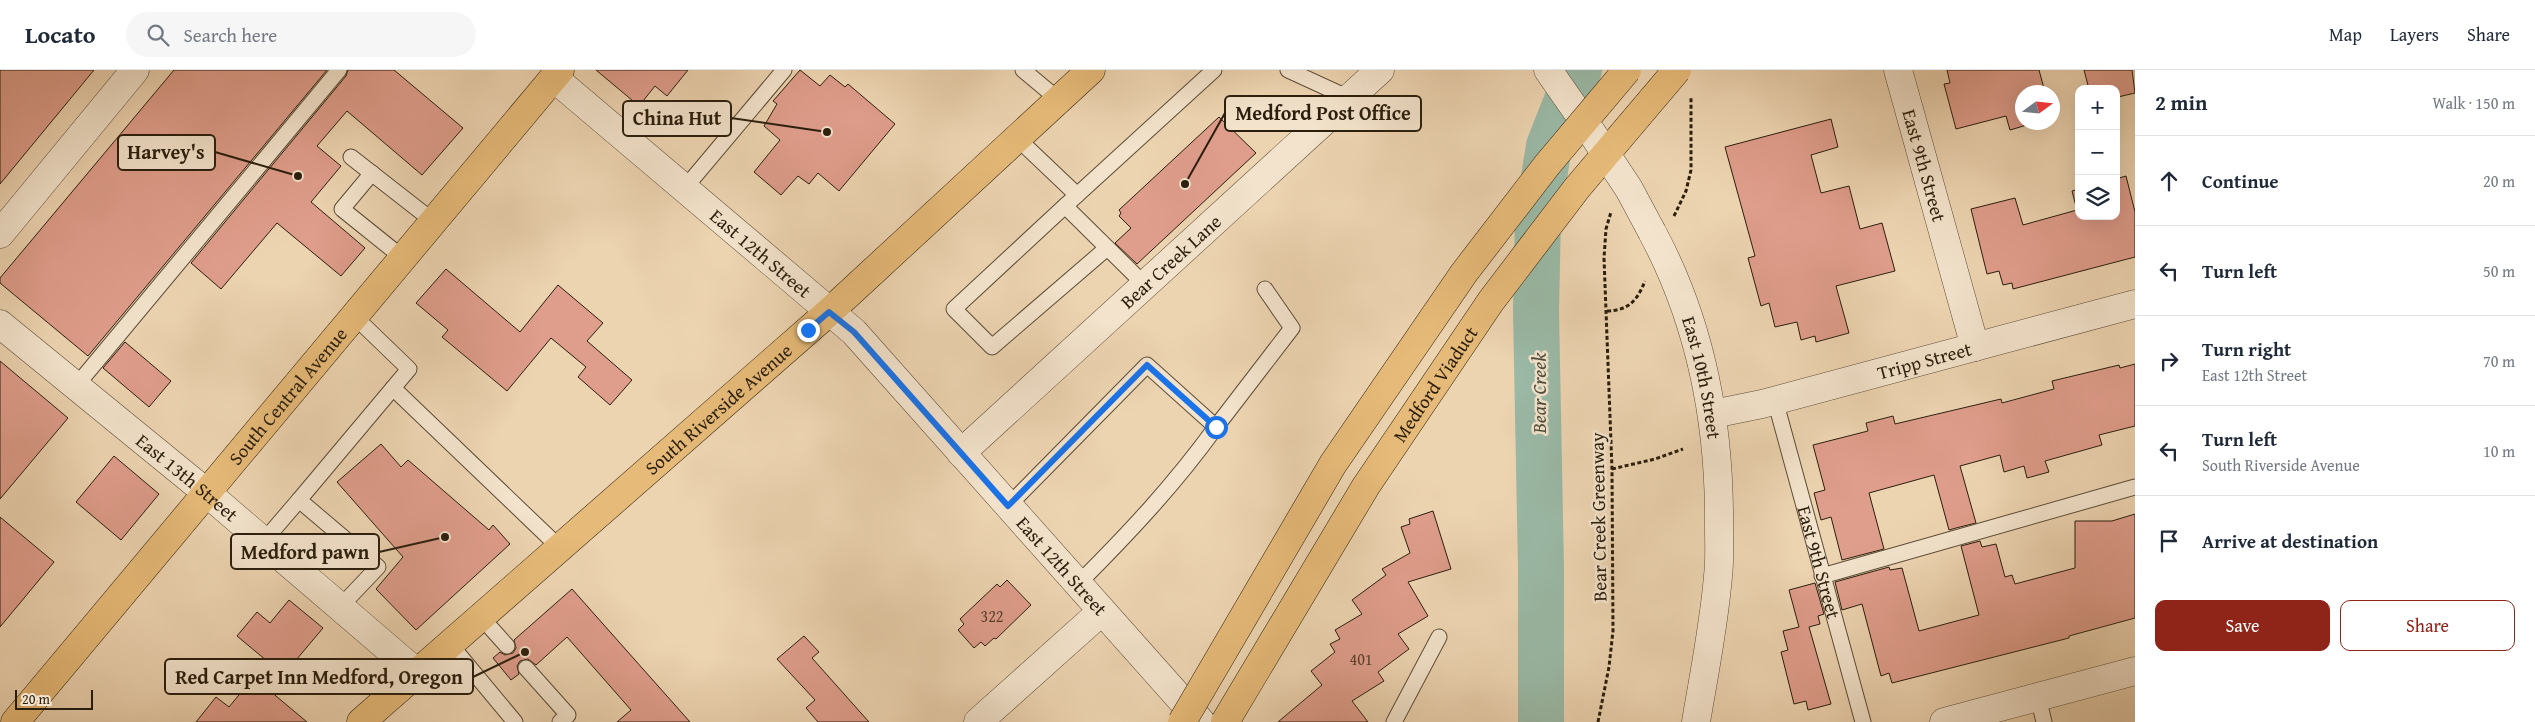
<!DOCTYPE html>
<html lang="en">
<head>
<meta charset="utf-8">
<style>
  :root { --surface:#fff; --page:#f6f6f7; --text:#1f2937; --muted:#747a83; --line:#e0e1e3; --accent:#8f2418 }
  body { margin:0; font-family:"Gentium Book Plus",serif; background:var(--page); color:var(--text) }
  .controls { position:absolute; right:15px; top:15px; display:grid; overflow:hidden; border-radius:10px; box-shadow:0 5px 20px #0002 }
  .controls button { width:45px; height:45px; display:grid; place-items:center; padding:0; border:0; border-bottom:1px solid var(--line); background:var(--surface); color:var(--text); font:25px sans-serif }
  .compass { position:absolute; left:2015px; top:15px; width:45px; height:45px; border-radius:50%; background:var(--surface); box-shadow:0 5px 20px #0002; rotate:75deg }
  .scale { position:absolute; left:15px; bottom:12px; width:78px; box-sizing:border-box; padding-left:5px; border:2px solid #2a1e0d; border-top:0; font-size:14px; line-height:18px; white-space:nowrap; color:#2a1e0d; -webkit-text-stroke:4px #f3e3cc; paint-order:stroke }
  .stop { position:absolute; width:15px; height:15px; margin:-11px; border:4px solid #1a73e8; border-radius:50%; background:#fff }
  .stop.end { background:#1a73e8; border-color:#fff; box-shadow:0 1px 5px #0008 }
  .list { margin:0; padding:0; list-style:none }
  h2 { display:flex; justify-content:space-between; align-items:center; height:65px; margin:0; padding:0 20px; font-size:21px }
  h2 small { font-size:16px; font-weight:400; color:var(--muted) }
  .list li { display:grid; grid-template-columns:32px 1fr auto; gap:15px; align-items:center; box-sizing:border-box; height:90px; padding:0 20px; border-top:1px solid var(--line) }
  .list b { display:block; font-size:19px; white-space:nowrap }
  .list p { margin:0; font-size:16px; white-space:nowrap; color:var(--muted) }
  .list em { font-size:16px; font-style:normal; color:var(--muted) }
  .actions { display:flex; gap:10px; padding:15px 20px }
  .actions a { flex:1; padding:11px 0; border:1px solid var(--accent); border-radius:10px; text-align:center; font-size:18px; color:var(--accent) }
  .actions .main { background:var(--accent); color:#fff }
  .icon { flex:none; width:28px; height:28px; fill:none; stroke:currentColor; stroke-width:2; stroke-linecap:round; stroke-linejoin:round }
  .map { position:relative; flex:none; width:2135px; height:652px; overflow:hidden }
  header { display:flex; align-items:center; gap:30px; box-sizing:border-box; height:70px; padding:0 25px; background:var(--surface); border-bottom:1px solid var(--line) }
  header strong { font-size:24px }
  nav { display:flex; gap:28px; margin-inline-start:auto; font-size:18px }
  .search { width:350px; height:45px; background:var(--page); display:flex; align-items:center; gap:12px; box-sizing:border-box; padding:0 18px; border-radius:28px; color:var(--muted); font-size:19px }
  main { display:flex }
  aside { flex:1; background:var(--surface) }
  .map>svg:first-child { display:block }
</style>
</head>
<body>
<header>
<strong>Locato</strong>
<div class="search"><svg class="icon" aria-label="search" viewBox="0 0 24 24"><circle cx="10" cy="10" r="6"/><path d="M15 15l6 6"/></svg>Search here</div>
<nav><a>Map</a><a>Layers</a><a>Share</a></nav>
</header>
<main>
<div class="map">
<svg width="2135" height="652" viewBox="0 0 2135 652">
  <rect width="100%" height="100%" fill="#edd4b1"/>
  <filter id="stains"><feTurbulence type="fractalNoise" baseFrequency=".004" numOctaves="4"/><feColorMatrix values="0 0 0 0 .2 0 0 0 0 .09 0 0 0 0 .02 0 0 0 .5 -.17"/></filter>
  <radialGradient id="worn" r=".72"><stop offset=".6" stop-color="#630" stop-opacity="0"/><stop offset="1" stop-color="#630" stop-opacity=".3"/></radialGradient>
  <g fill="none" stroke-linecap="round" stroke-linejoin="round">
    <path stroke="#9ab9a6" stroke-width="46" d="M1541 652V499L1536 241 1538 145 1549 76 1579 0"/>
  </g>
  <path fill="#df9d8b" stroke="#2a1e0d" d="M0 0H94L0 114Z
    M174 0H327L88 286 0 213V208Z
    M348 0H394L463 58 422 105 347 41 317 76 341 96 311 132 365 178 341 206 277 153 221 219 191 193 346 6Z
    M596 0H688L667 26 655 16 639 36Z
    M800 0 820 16 830 5 845 17 848 14 895 54 839 121 818 103 809 114 798 106 781 125 754 102 780 70 764 56 777 34 773 31Z
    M1947 0H2039L2045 22H2022V52H2037L2010 60 2006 46 1956 59 1944 14 1950 13Z
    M2084 0H2132L2135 23 2118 27 2119 31H2116V19H2089Z
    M1219 47 1256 83 1137 194 1115 173 1131 158 1119 146 1121 143 1119 140Z
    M1831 49 1838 77 1811 85 1821 123 1849 116 1860 159 1882 153 1895 201 1836 216 1849 263 1816 272 1815 266 1801 270 1797 252 1775 257 1769 233 1761 236 1748 188 1755 186 1725 77Z
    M2126 106 2135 142V187L2013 219 2012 213 2003 215 1999 201 1987 204 1971 139 2015 128 2023 155 2077 140 2072 121 2079 119V146H2116V109Z
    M446 199 520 262 558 215 603 253 587 271 632 310 610 335 578 307 586 297 551 268 507 321 442 267 448 260 416 233Z
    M125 272 171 311 149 337 103 298Z
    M0 291 68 348 0 429Z
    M2135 294V356L2099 365 2102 375 2045 391 2049 402 2027 408 2024 396 2004 402 2000 385 1960 396 1976 453 1956 458 1949 460 1934 405 1869 423 1884 479 1842 490 1831 447 1821 450 1814 423 1825 420 1813 375 1868 361 1866 353 1893 346 1895 354 2001 329 2002 333 2054 319 2052 311 2119 295 2120 298Z
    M381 374 401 397 408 390 489 460 493 455 510 474 416 560 376 519 403 487 337 412Z
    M114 386 159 424 121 470 76 432Z
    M1433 441 1451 499 1408 512 1428 546 1398 564 1409 579 1378 602 1384 611 1352 631 1368 652H1278L1322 615 1311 601 1335 582 1330 574 1340 569 1335 560 1362 544 1352 530 1386 505 1382 499 1410 483 1401 457 1410 454 1409 449Z
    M2135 444V548L2069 566V568L1892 613 1889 603 1881 606 1862 534 1842 540 1835 512 1889 497 1890 500 1902 498 1919 561 1979 545 1961 476 1980 471 1982 477 1996 474 2005 507 2012 505 2015 514 2075 498V451H2112Z
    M0 447 54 492 0 557Z
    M1007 510 1031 535 996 569 994 568 985 576 981 572 974 578 958 560 964 554 960 549 997 514 1000 517Z
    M1815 513 1824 544 1818 546 1820 554 1809 557 1831 634 1808 640 1806 631 1794 634 1781 582 1788 580 1783 561 1799 557 1789 520Z
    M572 519 690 652H617L631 640 567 567 536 595 528 589 520 591 517 596 519 604 511 610 493 588 500 582 505 585 513 583 516 578 514 570Z
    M289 530 323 558 270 621 307 652H196L216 627 229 637 267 591 237 566 257 542 270 553Z
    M804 566 819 582 812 588 869 652H818L806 638 815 630 777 589Z"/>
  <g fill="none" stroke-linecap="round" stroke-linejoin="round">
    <g stroke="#5b4c36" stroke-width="17">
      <g id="service">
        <path d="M1023 0 1059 30"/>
        <path d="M1288 0 1349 28"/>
        <path d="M1017 68 1077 125"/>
        <path d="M351 87 433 151"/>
        <path d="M372 103 342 139 403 188"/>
        <path d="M684 119 784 0"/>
        <path d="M1065 136 954 239 992 277 1107 178"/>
        <path d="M1145 215 1065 136 1214 0"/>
        <path d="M76 316 339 0"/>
        <path d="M393 318 560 478"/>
        <path id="s1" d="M1775 330 1863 652"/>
        <path d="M1008 436 1147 295 1216 357 1292 258 1265 219"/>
        <path d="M263 472 299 430"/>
        <path d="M1822 506 2135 417"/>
        <path d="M1078 514C1129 463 1174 415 1216 357"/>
        <path d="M340 537 378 497 299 430 409 299 354 246"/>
        <path d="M481 547 507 576"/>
        <path d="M450 574 515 652"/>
        <path d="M526 598 568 645 560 652"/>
        <path d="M2038 627 2044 652"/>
        <path d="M1394 652 1439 567"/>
      </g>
    </g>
    <g stroke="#5b4c36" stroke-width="29">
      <g id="minor">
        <path id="s2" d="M1898 0 1975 277"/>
        <path d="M0 164 135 0"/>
        <path id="s3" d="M0 254 207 423 417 603"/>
        <path id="s4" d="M1713 344 1762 334 2135 234"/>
        <path id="s5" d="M961 383 1380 0"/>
        <path d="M978 652 1102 541"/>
        <path d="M1944 652 2135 601"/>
      </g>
    </g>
    <g stroke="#5b4c36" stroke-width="29">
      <g id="tertiary">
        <path d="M1548 0 1592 63"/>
        <path id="s6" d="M554 8 854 262 1201 652"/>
        <path id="s7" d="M1652 162C1701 253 1720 354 1719 457 1719 473 1720 490 1718 506 1714 555 1704 604 1696 652"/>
      </g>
    </g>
    <g stroke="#2a1e0d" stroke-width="29">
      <g id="primary">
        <path id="s8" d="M15 652 560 0"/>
        <path id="s9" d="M361 652 829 242 1091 0"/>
      </g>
    </g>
    <path stroke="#2a1e0d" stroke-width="3" stroke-dasharray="4 2.5" stroke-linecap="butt" d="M1674 146 1686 121 1691 100V26
      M1607 241C1629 240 1637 231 1645 211
      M1612 399 1655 389 1683 379
      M1598 652 1609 597 1613 561 1612 399 1604 188 1606 159 1611 142"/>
    <use href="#service" stroke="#f3e3cc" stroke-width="15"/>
    <use href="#minor" stroke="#f3e3cc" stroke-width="28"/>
    <use href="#tertiary" stroke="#f3e3cc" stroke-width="28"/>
    <use href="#primary" stroke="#e6ba78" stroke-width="28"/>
    <g stroke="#5b4c36" stroke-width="29" stroke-linecap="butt">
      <path id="tertiary-bridge" d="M1592 63 1629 119 1652 162"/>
    </g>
    <g stroke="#2a1e0d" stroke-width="29" stroke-linecap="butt">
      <g id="motorway-bridge">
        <path d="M1182 652 1333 394 1464 203 1547 95 1627 0"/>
        <path id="s10" d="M1225 652 1366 416 1491 231 1577 118 1677 0"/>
      </g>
    </g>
    <use href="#tertiary-bridge" stroke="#f3e3cc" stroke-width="28"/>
    <use href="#motorway-bridge" stroke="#e6ba78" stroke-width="28"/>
  </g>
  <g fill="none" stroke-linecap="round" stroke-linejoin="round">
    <path stroke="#1a73e8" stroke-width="6" d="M808 260 829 242 854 262 1008 436 1147 295 1216 357"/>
  </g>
  <g text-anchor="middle" stroke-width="5" stroke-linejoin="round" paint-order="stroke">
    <g font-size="16" fill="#573e2c">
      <text x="992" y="552">322</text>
      <text x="1361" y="595">401</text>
    </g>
    <g font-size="19" fill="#2a1e0d" stroke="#f3e3cc">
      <text dy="7" stroke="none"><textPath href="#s2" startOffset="99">East 9th Street</textPath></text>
      <text dy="7" stroke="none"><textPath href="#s6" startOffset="271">East 12th Street</textPath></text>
      <text dy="7" stroke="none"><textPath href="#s5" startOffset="284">Bear Creek Lane</textPath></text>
      <text dy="7" stroke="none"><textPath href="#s4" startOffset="218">Tripp Street</textPath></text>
      <text dy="7" stroke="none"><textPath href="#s7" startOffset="155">East 10th Street</textPath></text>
      <text dy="7" stroke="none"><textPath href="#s10" startOffset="398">Medford Viaduct</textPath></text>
      <text dy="7" stroke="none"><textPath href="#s8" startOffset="425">South Central Avenue</textPath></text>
      <text dy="7" stroke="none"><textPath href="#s9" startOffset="475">South Riverside Avenue</textPath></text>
      <text dy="7" stroke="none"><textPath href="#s3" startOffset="242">East 13th Street</textPath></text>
      <text transform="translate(1598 447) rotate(-91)" y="7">Bear Creek Greenway</text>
      <text dy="7" stroke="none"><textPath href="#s1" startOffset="168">East 9th Street</textPath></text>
      <text dy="7" stroke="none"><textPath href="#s6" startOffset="706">East 12th Street</textPath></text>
    </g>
    <g font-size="20" font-style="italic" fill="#4c4c3b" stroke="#f3e3cc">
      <text transform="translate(1539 323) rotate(-90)" y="7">Bear Creek</text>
    </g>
  </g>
  <path fill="none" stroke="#2a1e0d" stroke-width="2" d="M1185 114L1225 43M827 62L731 48M298 106L215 82M445 467L379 482M525 582L473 607"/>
  <g fill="#2a1e0d" stroke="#f3e3cc" stroke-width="2">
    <circle cx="1185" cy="114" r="5"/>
    <circle cx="827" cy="62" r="5"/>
    <circle cx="298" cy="106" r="5"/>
    <circle cx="445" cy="467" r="5"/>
    <circle cx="525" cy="582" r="5"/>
  </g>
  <g fill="#f3e3cc" stroke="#2a1e0d" stroke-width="2">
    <rect x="1225" y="26" width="196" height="35" rx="5"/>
    <rect x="623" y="31" width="108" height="35" rx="5"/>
    <rect x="118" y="65" width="97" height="35" rx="5"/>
    <rect x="231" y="464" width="148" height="35" rx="5"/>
    <rect x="165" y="589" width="308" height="35" rx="5"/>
  </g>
  <g font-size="20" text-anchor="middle" font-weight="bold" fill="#2a1e0d">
    <text x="1323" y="50">Medford Post Office</text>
    <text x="677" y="55">China Hut</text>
    <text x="166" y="89">Harvey's</text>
    <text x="305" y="489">Medford pawn</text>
    <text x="319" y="614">Red Carpet Inn Medford, Oregon</text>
  </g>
  <rect width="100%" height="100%" filter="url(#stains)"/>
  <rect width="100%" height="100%" fill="url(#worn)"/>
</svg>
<div class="controls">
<button>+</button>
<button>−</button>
<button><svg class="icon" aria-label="layers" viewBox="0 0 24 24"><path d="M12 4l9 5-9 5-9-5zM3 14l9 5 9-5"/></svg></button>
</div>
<svg class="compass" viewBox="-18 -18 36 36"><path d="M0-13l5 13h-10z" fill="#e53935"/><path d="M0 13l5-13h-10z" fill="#747a83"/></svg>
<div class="scale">20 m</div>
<div class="stop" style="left:1216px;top:357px"></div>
<div class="stop end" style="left:808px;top:260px"></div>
</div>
<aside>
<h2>2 min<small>Walk · 150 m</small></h2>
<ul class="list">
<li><svg class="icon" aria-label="ahead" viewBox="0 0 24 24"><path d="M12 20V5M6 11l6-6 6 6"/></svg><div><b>Continue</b></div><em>20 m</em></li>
<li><svg class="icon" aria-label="left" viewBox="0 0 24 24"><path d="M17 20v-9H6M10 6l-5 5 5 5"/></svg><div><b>Turn left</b></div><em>50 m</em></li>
<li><svg class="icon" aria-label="right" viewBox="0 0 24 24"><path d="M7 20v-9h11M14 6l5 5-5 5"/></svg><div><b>Turn right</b><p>East 12th Street</p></div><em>70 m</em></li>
<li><svg class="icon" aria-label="left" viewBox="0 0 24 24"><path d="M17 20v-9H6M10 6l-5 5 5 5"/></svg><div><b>Turn left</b><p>South Riverside Avenue</p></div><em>10 m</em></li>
<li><svg class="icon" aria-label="arrive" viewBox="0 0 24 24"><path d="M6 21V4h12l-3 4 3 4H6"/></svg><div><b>Arrive at destination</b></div></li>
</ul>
<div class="actions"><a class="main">Save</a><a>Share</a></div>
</aside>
</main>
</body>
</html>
